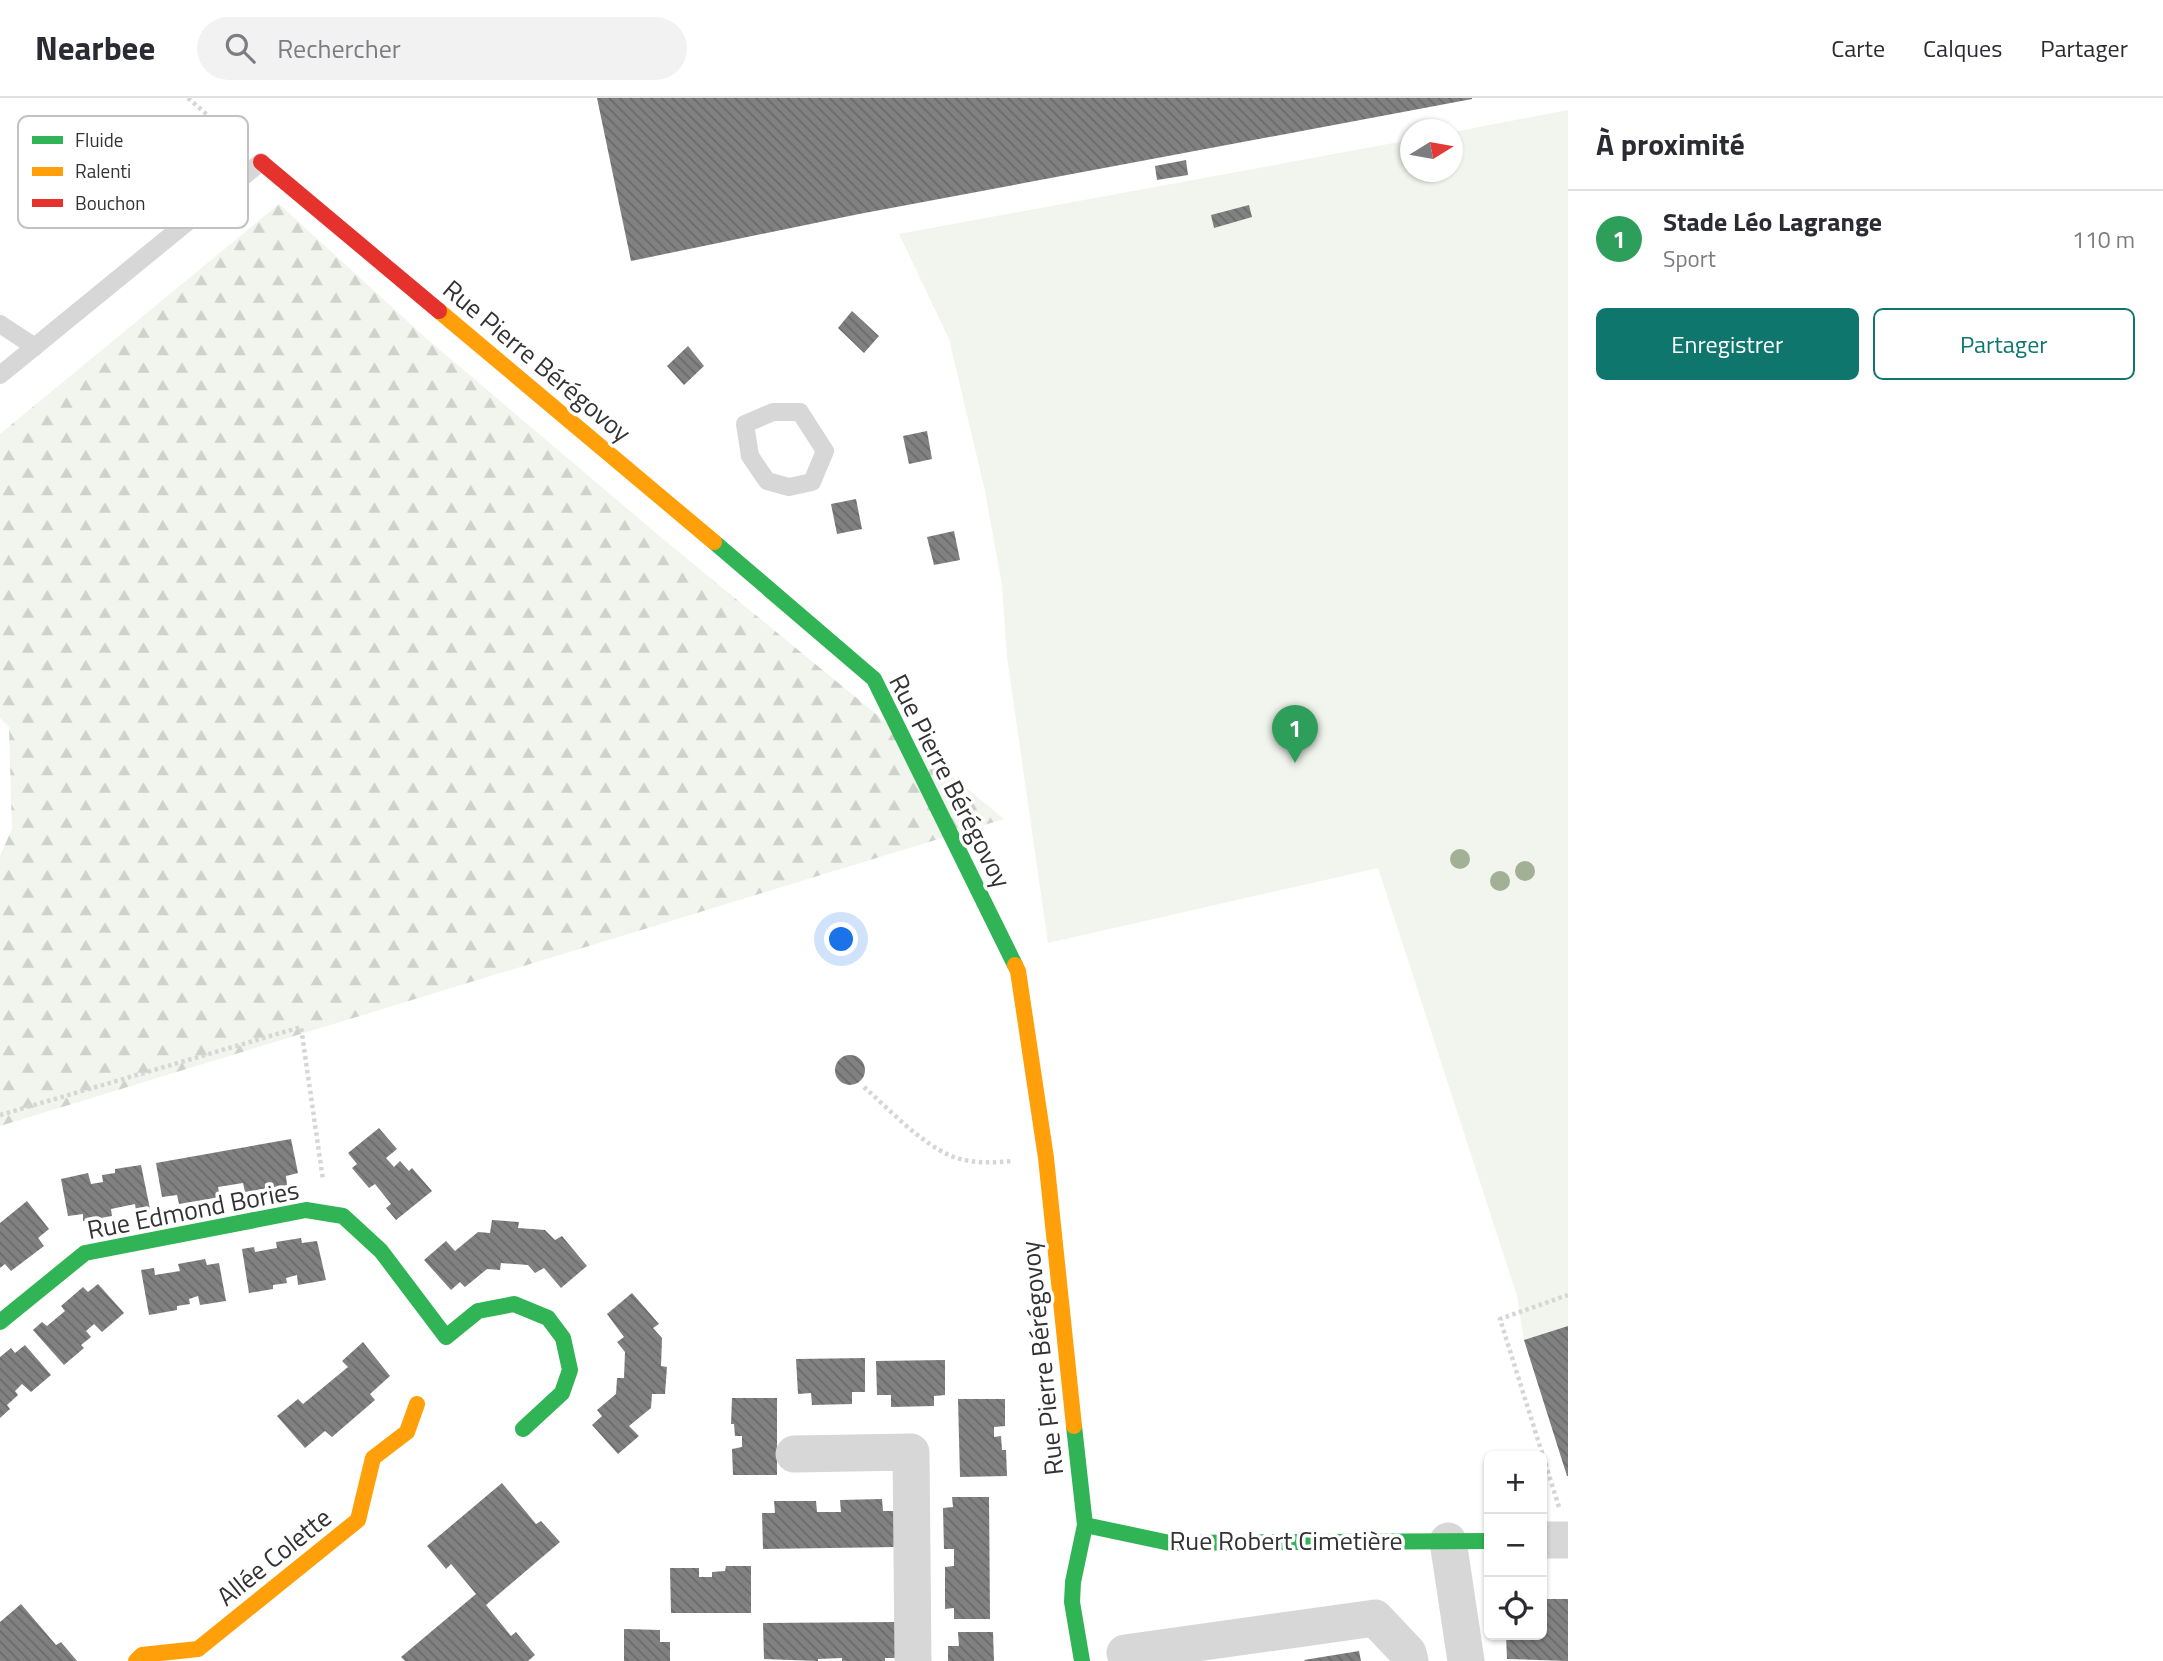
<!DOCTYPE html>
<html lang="fr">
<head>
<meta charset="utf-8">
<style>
  :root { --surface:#fff; --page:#f2f2f3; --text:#2b2b33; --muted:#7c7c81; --line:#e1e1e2; --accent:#0f766e }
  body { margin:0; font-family:"Titillium Web",sans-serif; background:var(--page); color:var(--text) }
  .controls { position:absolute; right:21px; bottom:21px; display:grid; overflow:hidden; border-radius:10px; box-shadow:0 2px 5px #0004 }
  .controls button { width:63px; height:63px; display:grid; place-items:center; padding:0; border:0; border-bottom:2px solid var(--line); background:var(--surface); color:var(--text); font:35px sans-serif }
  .compass { position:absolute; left:1400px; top:21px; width:63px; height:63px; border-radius:50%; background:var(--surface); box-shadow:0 2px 5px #0004; rotate:79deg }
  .you { position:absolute; left:842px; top:842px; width:24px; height:24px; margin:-18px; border:5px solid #fff; border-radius:50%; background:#1a73e8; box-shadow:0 0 0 10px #1a73e833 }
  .badge { display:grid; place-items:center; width:46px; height:46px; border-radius:50%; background:var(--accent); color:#fff; font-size:23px; font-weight:700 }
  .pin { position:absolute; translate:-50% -58px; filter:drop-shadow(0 2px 4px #0008) }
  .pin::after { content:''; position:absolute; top:37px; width:24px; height:21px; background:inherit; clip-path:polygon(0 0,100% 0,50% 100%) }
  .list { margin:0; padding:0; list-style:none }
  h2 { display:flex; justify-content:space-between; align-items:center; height:91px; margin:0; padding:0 28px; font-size:30px }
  h2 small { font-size:23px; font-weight:400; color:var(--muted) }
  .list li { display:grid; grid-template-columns:46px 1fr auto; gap:21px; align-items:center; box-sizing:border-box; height:98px; padding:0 28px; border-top:2px solid var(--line) }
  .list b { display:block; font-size:26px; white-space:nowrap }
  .list p { margin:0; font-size:23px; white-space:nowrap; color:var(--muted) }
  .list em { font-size:23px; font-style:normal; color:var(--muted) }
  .actions { display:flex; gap:14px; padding:21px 28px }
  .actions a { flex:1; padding:16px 0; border:2px solid var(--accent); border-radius:10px; text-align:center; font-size:24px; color:var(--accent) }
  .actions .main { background:var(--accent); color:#fff }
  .icon { flex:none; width:38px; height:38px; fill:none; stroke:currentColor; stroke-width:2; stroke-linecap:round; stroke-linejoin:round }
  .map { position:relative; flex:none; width:1568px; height:1563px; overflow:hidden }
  header { display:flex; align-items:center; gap:42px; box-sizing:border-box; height:98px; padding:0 35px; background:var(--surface); border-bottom:2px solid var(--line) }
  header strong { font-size:33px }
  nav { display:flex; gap:38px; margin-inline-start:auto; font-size:24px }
  .search { width:490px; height:63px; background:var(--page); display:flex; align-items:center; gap:18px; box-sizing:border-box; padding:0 24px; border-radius:38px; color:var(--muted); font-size:26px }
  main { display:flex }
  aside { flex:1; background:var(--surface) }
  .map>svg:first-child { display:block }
</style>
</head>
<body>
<header>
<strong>Nearbee</strong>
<div class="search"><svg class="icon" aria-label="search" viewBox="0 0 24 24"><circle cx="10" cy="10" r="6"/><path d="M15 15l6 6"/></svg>Rechercher</div>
<nav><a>Carte</a><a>Calques</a><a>Partager</a></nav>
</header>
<main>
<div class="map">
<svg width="1568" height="1563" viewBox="0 0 1568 1563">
  <defs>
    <pattern id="forest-firs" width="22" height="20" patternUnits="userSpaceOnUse" patternTransform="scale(1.75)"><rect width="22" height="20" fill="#f1f5ed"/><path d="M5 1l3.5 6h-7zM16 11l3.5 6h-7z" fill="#cfd2cc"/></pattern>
    <pattern id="building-back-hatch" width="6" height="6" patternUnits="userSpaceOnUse" patternTransform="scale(1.75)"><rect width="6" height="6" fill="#818181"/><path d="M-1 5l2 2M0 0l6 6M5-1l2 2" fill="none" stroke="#6a6a6a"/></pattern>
  </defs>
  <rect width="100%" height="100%" fill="#fff"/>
  <path fill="url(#forest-firs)" d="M279 106 427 241 663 441 1004 721 0 1028V758L12 731 9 629 0 620V336Z"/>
  <path fill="#f1f5ed" d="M1568 12V1228L1524 1242 1517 1198 1378 770 1048 845 1007 559 1002 487 985 393 949 241 899 136 1410 42V74H1452L1453 34Z"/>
  <path fill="url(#building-back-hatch)" d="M597 0H1472V1L859 116 631 163Z
    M1186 62 1188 77 1157 82 1155 68Z
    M1249 107 1252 119 1214 130 1211 117Z
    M852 213 879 238 864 255 838 230Z
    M688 248 704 268 684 287 667 268Z
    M927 333 932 361 909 366 903 338Z
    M856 401 862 431 837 436 831 406Z
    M954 433 960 462 934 467 927 439Z
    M835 972a15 15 0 1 1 30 0a15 15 0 1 1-30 0Z
    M379 1030 397 1051 386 1060 394 1069 400 1063 409 1073 412 1070 432 1093 396 1122 386 1110 391 1106 375 1086 369 1090 352 1070 357 1066 348 1055Z
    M291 1041 298 1075 286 1078 287 1087 245 1094 243 1085 218 1089 220 1099 179 1106 177 1097 162 1099 156 1065Z
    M141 1067 150 1111 136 1113 135 1106 111 1111 112 1118 83 1123V1116L68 1118 61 1081 88 1075 91 1086 103 1084 102 1077 115 1075V1071Z
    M27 1103 49 1131 38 1140 44 1148 11 1173 5 1166 0 1170V1125Z
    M492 1122 519 1124 518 1130 545 1132 555 1142 562 1138 587 1168 561 1190 544 1170 535 1175 528 1167 501 1165 500 1172 487 1171 465 1189 460 1184 451 1192 424 1162 446 1143 455 1153 478 1134 490 1135Z
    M301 1140 302 1145 317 1143 326 1182 298 1187 297 1177 286 1180 287 1185 273 1187V1191L249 1195 242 1151 254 1149 255 1154 277 1150 276 1144Z
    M205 1161 207 1167 219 1165 226 1203 200 1207 198 1198 189 1201 190 1206 177 1208V1212L149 1217 141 1172 154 1170 155 1177 180 1173 178 1166Z
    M98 1186 124 1215 102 1234 94 1226 86 1233 91 1239 81 1247 84 1250 64 1267 33 1232 42 1224 47 1228 65 1213 61 1208 83 1189 88 1194Z
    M632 1195 659 1226 653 1230 662 1240 661 1268 667 1269 665 1296H652L651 1310 629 1328 639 1338 618 1356 592 1327 602 1318 597 1312 616 1296 617 1280H624L625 1254 617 1244 624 1239 607 1216Z
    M1568 1228V1378H1567L1524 1242Z
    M363 1244 390 1278 370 1296 375 1302 332 1339 325 1333 305 1350 277 1318 298 1301 303 1306 348 1269 342 1263Z
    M25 1247 51 1277 31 1294 22 1286 15 1293 18 1297 7 1307 10 1311 0 1320V1259L11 1250 15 1255Z
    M865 1260V1294H852V1306L812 1307 811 1295 798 1296 796 1261Z
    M945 1262V1297L934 1298V1308L891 1309V1297H877L876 1263Z
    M732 1300H777V1377H733L732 1351 742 1349V1338H735L734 1326H731Z
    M958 1301H1005V1328L994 1329V1339L1001 1338 1002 1352H1006L1007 1378 960 1379Z
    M502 1385 536 1426 541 1423 560 1444 486 1507 511 1538 516 1534 535 1557 528 1563H405L401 1559 476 1496 451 1466 446 1471 427 1448Z
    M952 1399H989L990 1521H954V1510L945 1511V1469L954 1468V1451H944L943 1410 953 1409Z
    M882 1401 883 1413H896V1449L763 1451 762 1415H775L774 1403H816L817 1414H841L840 1402Z
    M726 1468H751V1515H671L670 1470H699V1479H712V1474L725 1473Z
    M1542 1501H1568V1563L1507 1561 1506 1537H1542Z
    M21 1506 56 1547 61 1544 77 1563H0V1524Z
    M897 1524 898 1560H885V1563H842V1560L818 1561V1563L764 1561 763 1525Z
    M624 1531 660 1532V1544H670V1563H624Z
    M958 1534H993L994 1563H948V1548H959Z
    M1359 1553 1361 1563H1305L1304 1562Z"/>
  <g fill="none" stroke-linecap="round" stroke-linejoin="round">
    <path stroke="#d6d6d6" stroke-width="4.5" stroke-dasharray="3.5 3.5" stroke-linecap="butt" d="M188 0 237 43
      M864 989C890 1012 917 1042 949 1057 968 1066 993 1065 1013 1063
      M0 1017 301 929 323 1082
      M1559 1409 1500 1221 1568 1197"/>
    <path stroke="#d7d7d7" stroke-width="18" d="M0 226 35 249
      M0 277 261 64
      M773 314H800L825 353 812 384 789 389 767 383 750 358 745 326Z"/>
    <path stroke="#d7d7d7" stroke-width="37" d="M794 1356 911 1354 913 1563
      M1542 1442H1568
      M1448 1443 1466 1563
      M1125 1555 1375 1520 1408 1555 1410 1563"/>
    <path stroke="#30b455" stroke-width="16" d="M714 444 874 581 1015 867
      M0 1224 85 1155 306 1112 343 1118 381 1153 446 1239 478 1213 514 1206 548 1220 563 1240 570 1272 562 1295 523 1331
      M1074 1328 1085 1427 1073 1484 1072 1504 1082 1563
      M1085 1427 1170 1445 1489 1443"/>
    <path stroke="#ff9f0a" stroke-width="16" d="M439 213 714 444
      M1015 867 1018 873 1046 1060 1074 1328
      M136 1563 142 1557 198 1551 358 1422 373 1360 407 1334 417 1306"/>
    <path stroke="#e5322d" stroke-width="16" d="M261 64 439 213"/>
  </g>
  <g fill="#a2b095">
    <circle cx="1460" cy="761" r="10"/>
    <circle cx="1525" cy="773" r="10"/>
    <circle cx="1500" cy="783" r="10"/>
  </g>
  <g text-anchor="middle" stroke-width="7" stroke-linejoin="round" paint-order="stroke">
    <g font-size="26" fill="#333" stroke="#fff">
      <text transform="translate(537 263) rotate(40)" y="9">Rue Pierre Bérégovoy</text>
      <text transform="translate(950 683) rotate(63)" y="9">Rue Pierre Bérégovoy</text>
      <text transform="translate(193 1112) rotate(-11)" y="9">Rue Edmond Bories</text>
      <text transform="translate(1042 1260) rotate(-96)" y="9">Rue Pierre Bérégovoy</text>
      <text x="1286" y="1452">Rue Robert Cimetière</text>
      <text transform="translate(274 1459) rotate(-39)" y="9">Allée Colette</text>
    </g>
  </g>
  <rect x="18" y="18" width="230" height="112" rx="10" fill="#fff" stroke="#c2c2c2" stroke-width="2"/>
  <rect x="32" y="38" width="31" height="8" fill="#30b455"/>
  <rect x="32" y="69" width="31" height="9" fill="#ff9f0a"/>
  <rect x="32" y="101" width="31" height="8" fill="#e5322d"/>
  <g font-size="19" fill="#333">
    <text x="75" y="49">Fluide</text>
    <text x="75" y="80">Ralenti</text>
    <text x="75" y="112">Bouchon</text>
  </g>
</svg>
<div class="controls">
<button>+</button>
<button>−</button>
<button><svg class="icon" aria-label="locate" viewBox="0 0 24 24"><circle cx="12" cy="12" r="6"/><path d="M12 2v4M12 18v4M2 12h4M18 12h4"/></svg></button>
</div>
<svg class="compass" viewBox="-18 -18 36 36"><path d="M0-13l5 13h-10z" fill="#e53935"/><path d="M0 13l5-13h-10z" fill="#7c7c81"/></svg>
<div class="you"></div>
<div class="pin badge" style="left:1295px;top:665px;background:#2e9e5b">1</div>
</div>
<aside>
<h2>À proximité<small></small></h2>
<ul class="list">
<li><span class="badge" style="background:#2e9e5b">1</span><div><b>Stade Léo Lagrange</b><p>Sport</p></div><em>110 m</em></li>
</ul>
<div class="actions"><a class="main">Enregistrer</a><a>Partager</a></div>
</aside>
</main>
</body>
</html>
